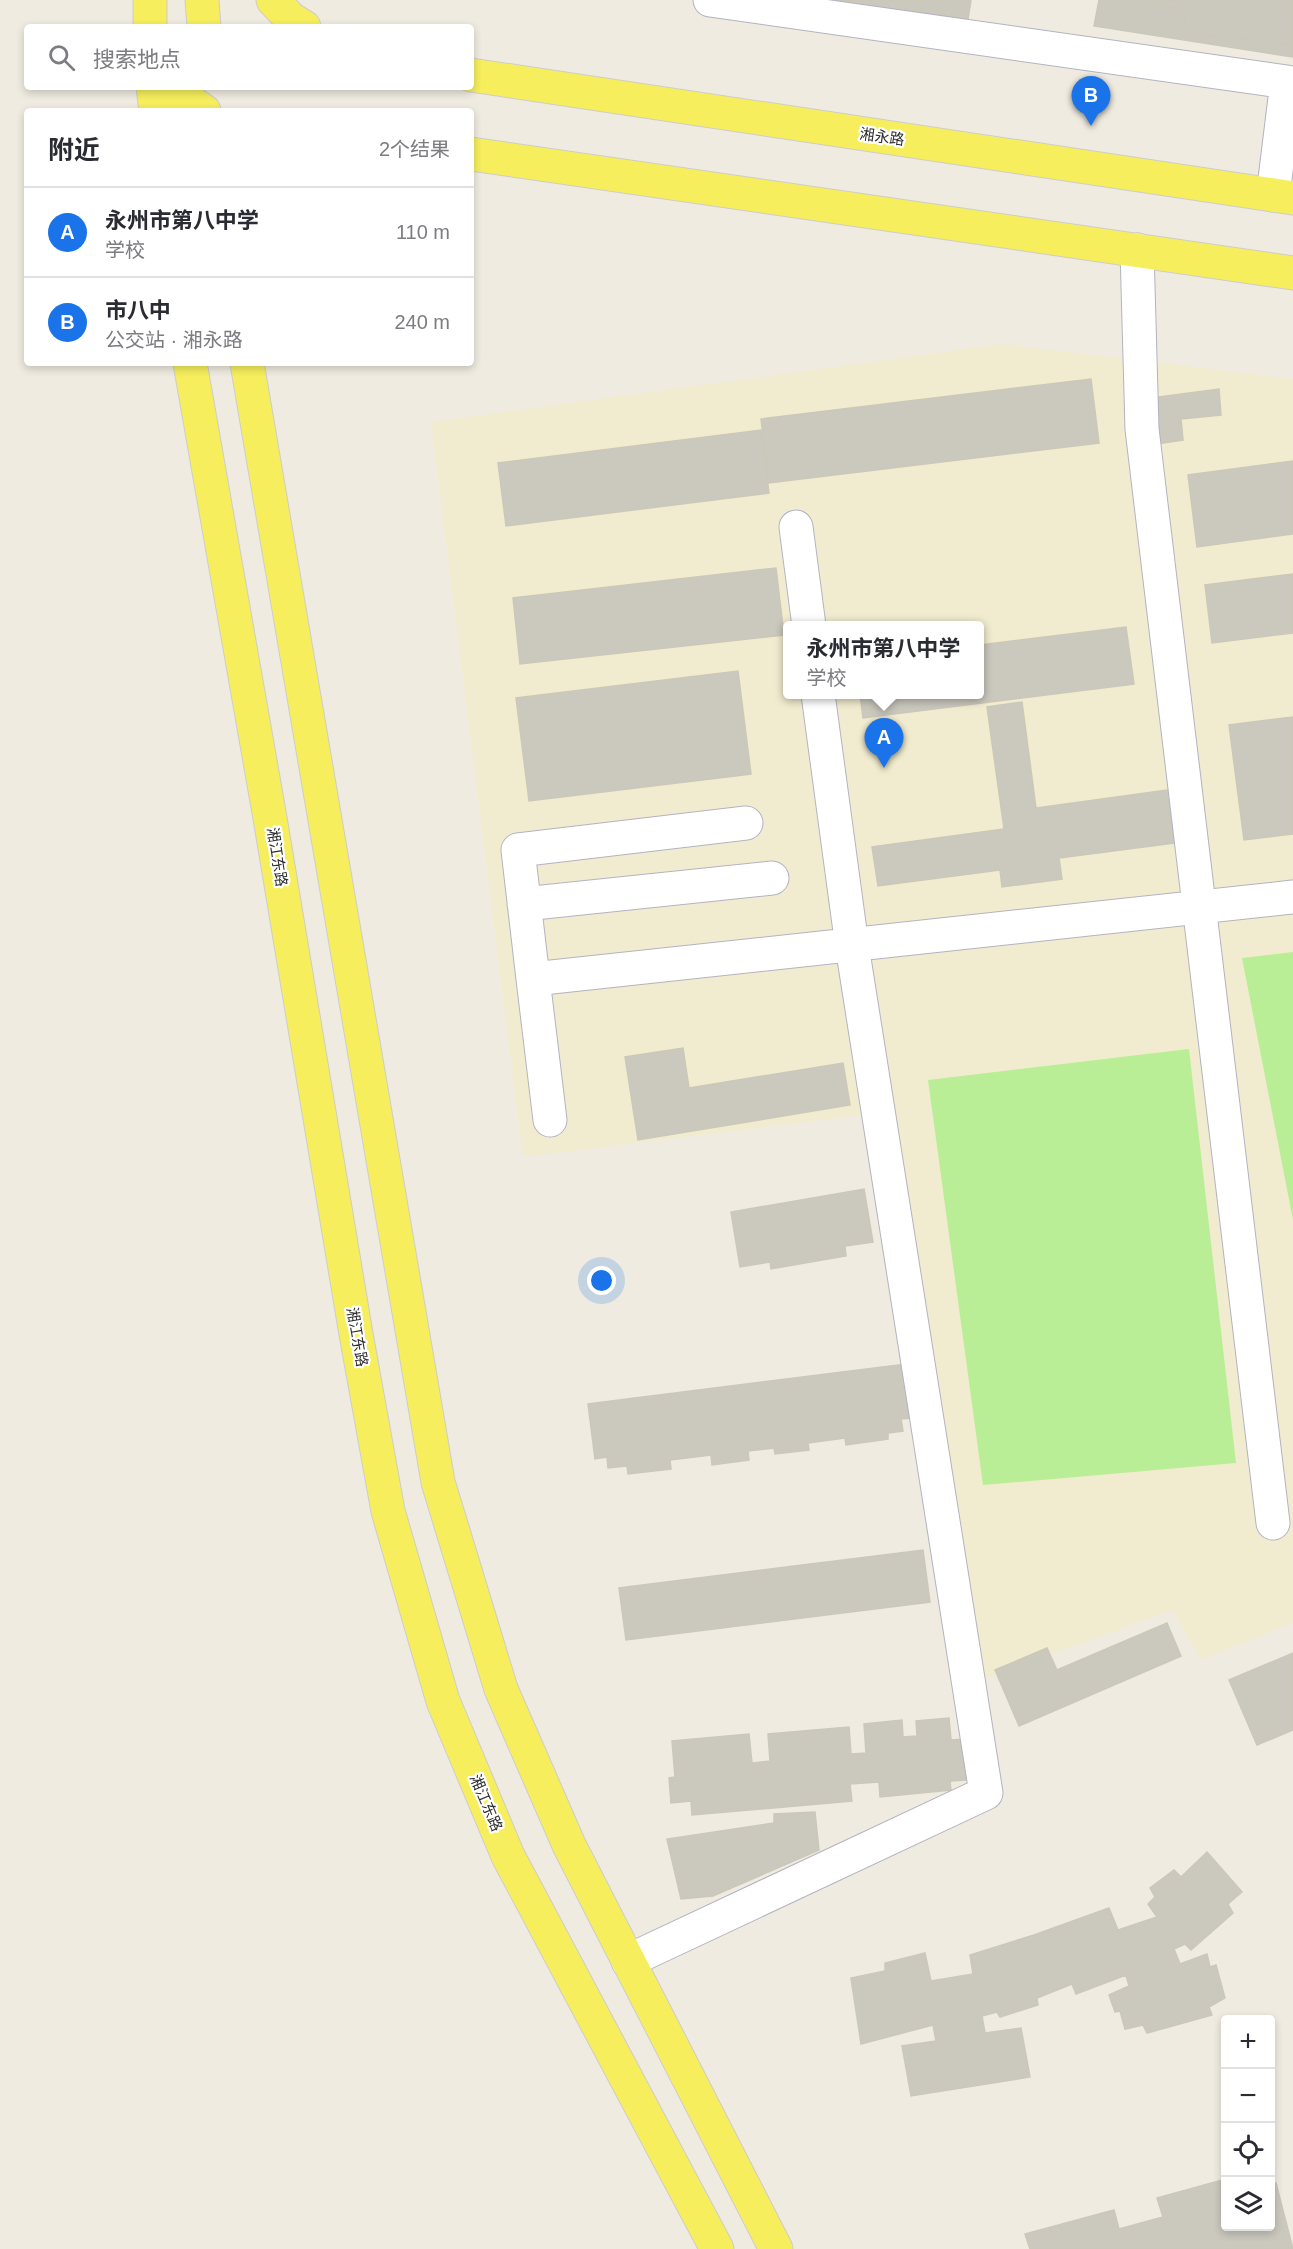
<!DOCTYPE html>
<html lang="zh">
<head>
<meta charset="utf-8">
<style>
  :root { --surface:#fff; --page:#f2f2f3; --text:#2b2b33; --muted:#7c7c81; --line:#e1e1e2; --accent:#1a73e8 }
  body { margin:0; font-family:Arial,"Noto Sans SC",sans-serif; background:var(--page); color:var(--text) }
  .controls { position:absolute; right:18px; bottom:18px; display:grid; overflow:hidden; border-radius:6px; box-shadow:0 3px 9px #0003 }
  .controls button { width:54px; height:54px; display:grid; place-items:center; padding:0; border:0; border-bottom:2px solid var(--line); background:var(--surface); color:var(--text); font:30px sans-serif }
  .you { position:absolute; left:602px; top:1281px; width:21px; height:21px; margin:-15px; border:4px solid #fff; border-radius:50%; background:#1a73e8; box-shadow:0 0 0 9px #1a73e833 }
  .badge { display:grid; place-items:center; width:39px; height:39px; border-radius:50%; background:var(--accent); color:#fff; font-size:20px; font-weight:700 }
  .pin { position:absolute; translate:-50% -50px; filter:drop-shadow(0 2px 3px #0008) }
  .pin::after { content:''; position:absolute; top:32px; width:21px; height:18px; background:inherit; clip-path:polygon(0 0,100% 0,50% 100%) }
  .popup { position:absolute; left:783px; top:621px; width:201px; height:78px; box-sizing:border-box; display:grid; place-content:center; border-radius:6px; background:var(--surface); filter:drop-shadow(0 2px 4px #0005); font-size:20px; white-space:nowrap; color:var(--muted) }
  .popup b { font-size:22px; color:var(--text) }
  .popup::after { content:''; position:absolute; left:50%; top:100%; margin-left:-12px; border:12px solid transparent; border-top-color:var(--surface) }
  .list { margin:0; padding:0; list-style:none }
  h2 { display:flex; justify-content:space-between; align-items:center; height:78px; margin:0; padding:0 24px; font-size:26px }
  h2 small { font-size:20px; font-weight:400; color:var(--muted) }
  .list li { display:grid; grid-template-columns:39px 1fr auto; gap:18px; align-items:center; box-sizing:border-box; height:90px; padding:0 24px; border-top:2px solid var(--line) }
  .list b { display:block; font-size:22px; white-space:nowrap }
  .list p { margin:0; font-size:20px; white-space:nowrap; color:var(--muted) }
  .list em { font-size:20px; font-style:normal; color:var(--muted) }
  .icon { flex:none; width:33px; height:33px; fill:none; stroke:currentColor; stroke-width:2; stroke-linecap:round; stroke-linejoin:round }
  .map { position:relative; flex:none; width:1293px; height:2249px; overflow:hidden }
  .search { position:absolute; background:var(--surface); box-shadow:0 3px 9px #0003; left:24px; top:24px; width:450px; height:66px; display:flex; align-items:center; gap:15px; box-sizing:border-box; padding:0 21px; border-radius:6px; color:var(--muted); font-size:22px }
  .panel { position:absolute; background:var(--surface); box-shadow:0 3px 9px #0003; left:24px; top:108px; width:450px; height:258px; border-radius:6px }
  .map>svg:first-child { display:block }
</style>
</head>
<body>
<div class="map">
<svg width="1293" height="2249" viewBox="0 0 1293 2249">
  <rect width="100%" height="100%" fill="#efebe0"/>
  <path fill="#f1eccf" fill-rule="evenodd" d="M1002 344 1293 379V1623L1201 1659 1172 1610 956 1689 862 1115 523 1157 431 422ZM788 626H980V694H788Z"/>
  <path fill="#b9ee96" d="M1293 952V1220L1242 958Z
    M1189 1049 1236 1463 983 1485 928 1080Z"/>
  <path fill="#cbc9be" stroke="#cbc8b9" stroke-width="1.5" d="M830 0H971L968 19Z
    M1099 0H1293V57L1094 26Z
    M1164 0H1293V45L1184 32 1186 10 1163 7Z
    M1091 379 1099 443 769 483 761 419Z
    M1219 389 1221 415 1181 419 1183 440 1157 444 1152 398Z
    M761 430 769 493 506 526 498 463Z
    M1293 461V534L1197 547 1188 475Z
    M776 568 784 635 520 664 513 598Z
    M1293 574V633L1212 643 1205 585Z
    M1126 627 1134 684 863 718 860 694H980V645Z
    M738 671 751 774 529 801 516 698Z
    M1022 702 1036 808 1167 790 1174 843 1059 858 1062 879 1002 887 1000 870 878 886 872 847 1004 829 987 707Z
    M1293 717V834L1244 840 1229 725Z
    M683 1048 689 1088 843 1063 850 1105 638 1140 625 1057Z
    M864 1189 873 1242 845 1246 846 1256 771 1269 770 1262 740 1267 731 1212Z
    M906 1364 912 1418 901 1419 903 1431 888 1433V1439L846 1445 845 1438 808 1443 809 1450 775 1454 774 1448 748 1451 749 1460 712 1465 711 1455 670 1460 671 1469 628 1474 627 1466 608 1468 607 1457 595 1459 588 1404Z
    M923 1550 930 1602 626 1640 619 1588Z
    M1167 1623 1181 1656 1019 1726 995 1670 1047 1648 1057 1670Z
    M1293 1653V1730L1257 1745 1229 1680Z
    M949 1718 951 1740 963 1739 966 1780 950 1781 951 1790 880 1797 879 1782 850 1784 852 1801 692 1815 691 1801 671 1803 669 1778 675 1777 672 1741 749 1734 752 1763 770 1761 768 1734 849 1727 851 1754 866 1753 864 1724 902 1720 903 1737 917 1736 916 1721Z
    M815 1812 819 1850 713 1896 681 1899 667 1839 774 1823V1814Z
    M1207 1852 1242 1892 1228 1904 1233 1913 1191 1950 1185 1944 1174 1949 1180 1964 1207 1954 1210 1967 1216 1965 1225 1998 1209 2007 1212 2015 1147 2033 1143 2025 1125 2029 1120 2011 1115 2012 1109 1995 1129 1986 1126 1975 1076 1994 1072 1984 1037 1998 1038 2005 1000 2017 997 2012 982 2016 985 2033 1021 2028 1030 2077 911 2096 902 2046 936 2041 933 2025 861 2044 851 1978 885 1971V1963L925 1953 931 1981 973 1974 970 1955 1034 1935 1109 1908 1118 1930 1157 1917 1148 1904 1155 1897 1150 1888 1174 1870 1181 1877Z
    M1226 2179V2226H1270V2185L1276 2183 1293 2249H1030L1025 2234 1114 2210 1119 2229 1163 2217 1157 2198Z"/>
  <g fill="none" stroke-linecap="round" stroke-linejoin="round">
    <g stroke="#b3b3c1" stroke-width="35">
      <path id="minor" d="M710 0 1287 82 1273 195
        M1137 250 1142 429 1273 1523
        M796 527 809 626
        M746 823 518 850 533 979 1293 897
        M524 904 772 878
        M533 979 550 1120
        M628 1961 986 1793 852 946 818 694"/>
    </g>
    <g stroke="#cdcdcd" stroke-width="35">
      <path id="major" d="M150 0V27
        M202 0 204 27
        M273 0 291 19 304 27
        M471 75 1293 198
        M153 87 156 111
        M169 87 204 111
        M471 154 1293 273
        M190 363 270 818 356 1334 388 1511 443 1701 508 1856 717 2249
        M247 363 438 1482 501 1689 569 1845 776 2249"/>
    </g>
    <use href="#minor" stroke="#fff" stroke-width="33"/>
    <use href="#major" stroke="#f6ee5d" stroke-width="33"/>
  </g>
  <g text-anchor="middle" stroke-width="4.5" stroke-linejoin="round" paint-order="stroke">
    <g font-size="15" fill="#2d2d2d" stroke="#fff">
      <text transform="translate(882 137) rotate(8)" y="5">湘永路</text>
      <text transform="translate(277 857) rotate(81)" y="5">湘江东路</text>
      <text transform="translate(357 1337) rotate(80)" y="5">湘江东路</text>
      <text transform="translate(486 1803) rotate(67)" y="5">湘江东路</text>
    </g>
  </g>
</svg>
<div class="controls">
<button>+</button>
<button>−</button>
<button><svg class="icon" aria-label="locate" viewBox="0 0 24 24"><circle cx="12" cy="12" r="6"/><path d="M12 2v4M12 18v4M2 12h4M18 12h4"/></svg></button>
<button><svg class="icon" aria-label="layers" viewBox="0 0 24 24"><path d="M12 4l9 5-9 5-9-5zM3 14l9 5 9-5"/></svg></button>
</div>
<div class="you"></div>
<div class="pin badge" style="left:884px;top:768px">A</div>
<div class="popup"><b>永州市第八中学</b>学校</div>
<div class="pin badge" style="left:1091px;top:126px">B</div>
<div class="search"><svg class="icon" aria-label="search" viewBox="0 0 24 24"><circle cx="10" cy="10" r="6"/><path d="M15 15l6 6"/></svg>搜索地点</div>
<section class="panel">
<h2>附近<small>2个结果</small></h2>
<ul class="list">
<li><span class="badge">A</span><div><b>永州市第八中学</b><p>学校</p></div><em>110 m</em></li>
<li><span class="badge">B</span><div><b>市八中</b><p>公交站 · 湘永路</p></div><em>240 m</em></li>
</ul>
</section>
</div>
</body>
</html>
